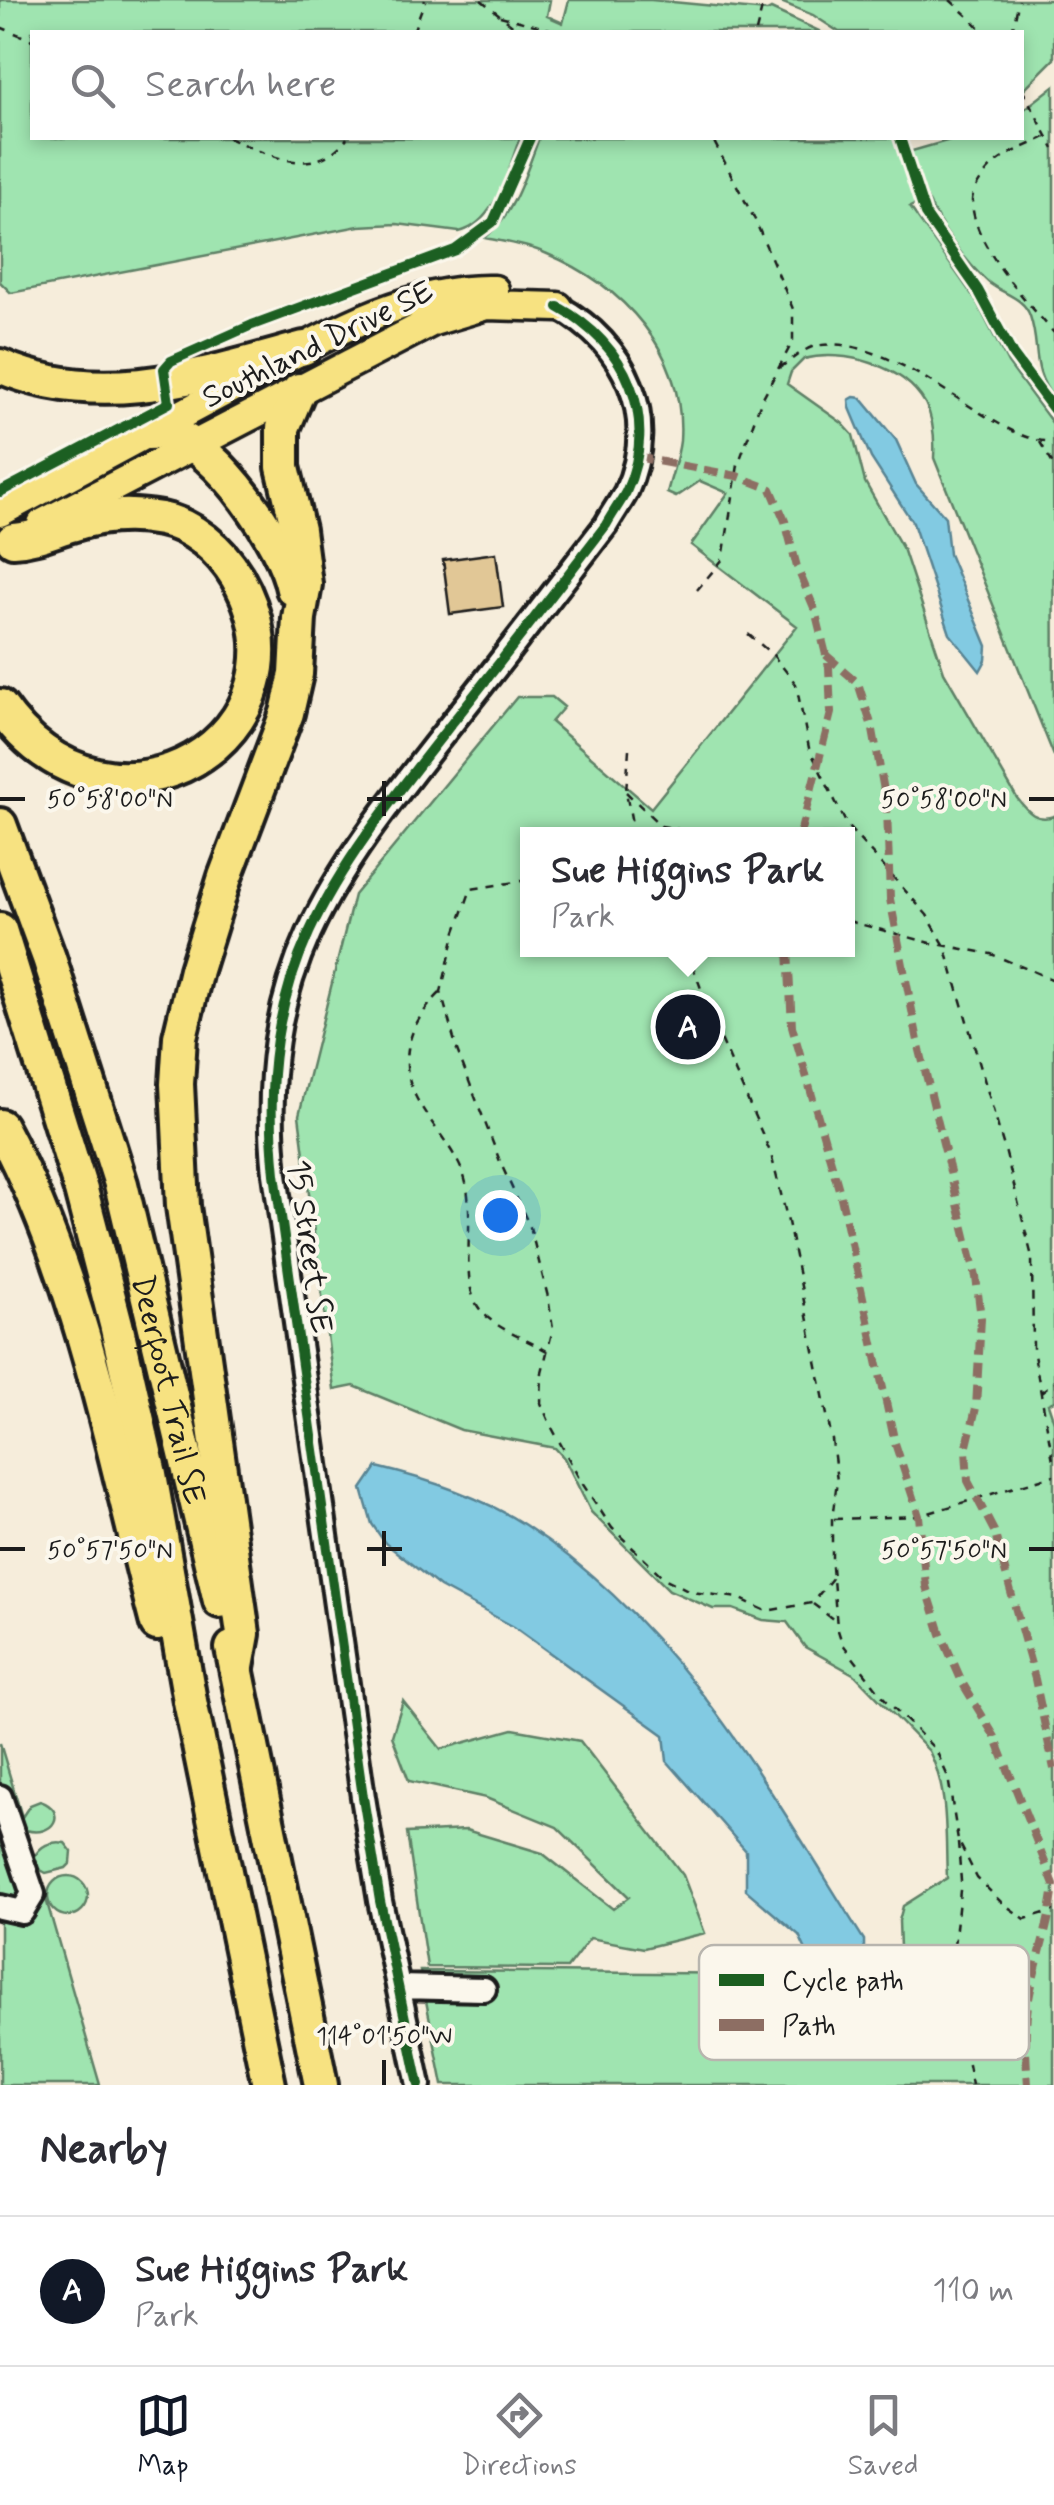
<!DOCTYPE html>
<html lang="en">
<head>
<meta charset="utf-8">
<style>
  :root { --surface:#fff; --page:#f7f7f7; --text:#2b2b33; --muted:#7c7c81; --line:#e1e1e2; --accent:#111827 }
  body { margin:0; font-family:Mynerve,sans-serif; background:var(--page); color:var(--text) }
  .you { position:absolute; left:500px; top:1215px; width:35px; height:35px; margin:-25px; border:8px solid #fff; border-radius:50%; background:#1a73e8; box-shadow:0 0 0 15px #1a73e833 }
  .badge { display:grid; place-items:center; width:65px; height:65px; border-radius:50%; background:var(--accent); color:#fff; font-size:32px; font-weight:700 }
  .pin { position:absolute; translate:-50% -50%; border:5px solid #fff; box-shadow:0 2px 10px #0006 }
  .popup { position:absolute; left:520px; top:827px; width:335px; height:130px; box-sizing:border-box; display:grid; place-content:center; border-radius:0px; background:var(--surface); filter:drop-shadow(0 2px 8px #0005); font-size:32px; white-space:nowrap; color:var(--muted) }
  .popup b { font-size:38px; color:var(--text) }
  .popup::after { content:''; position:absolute; left:50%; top:100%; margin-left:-20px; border:20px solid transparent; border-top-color:var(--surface) }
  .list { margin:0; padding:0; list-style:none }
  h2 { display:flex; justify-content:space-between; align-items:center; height:130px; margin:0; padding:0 40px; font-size:42px }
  h2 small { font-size:32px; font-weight:400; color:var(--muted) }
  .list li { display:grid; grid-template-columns:65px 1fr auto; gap:30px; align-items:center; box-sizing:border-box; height:150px; padding:0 40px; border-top:2px solid var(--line) }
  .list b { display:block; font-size:38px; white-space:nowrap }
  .list p { margin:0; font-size:32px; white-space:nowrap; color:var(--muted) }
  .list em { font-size:32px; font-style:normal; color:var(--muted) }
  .icon { flex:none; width:55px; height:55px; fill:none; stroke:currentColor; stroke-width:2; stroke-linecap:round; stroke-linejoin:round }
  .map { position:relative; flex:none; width:1054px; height:2085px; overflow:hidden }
  .search { position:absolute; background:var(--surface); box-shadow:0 5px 15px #0003; left:30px; right:30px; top:30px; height:110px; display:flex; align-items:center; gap:25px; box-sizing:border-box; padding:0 35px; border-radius:0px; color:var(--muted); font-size:38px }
  .sheet { height:280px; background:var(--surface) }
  nav { display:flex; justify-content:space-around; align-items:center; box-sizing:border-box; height:140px; border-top:2px solid var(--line); background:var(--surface); font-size:28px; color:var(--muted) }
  nav a { display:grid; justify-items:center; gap:5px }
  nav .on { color:var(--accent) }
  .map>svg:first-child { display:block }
</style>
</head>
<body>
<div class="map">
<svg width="1054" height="2085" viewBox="0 0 1054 2085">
  <rect width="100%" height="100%" fill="#f6eddb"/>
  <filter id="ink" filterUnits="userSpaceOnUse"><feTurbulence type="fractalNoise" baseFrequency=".01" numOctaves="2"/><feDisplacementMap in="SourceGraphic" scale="20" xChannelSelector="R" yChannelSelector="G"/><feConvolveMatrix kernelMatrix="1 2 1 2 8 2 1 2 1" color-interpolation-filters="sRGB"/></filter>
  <g filter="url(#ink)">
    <path fill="#9fe4b0" stroke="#5e8066" stroke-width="2.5" fill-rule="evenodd" d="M0 0H550L547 16 563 23 569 0H651L767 11 771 9 821 32H32V138H520C508 168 496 224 459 232L397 224 359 226 11 293 0 282Z
      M776 0H1054V59L1022 91V32H839L813 15Z
      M1054 86V398C1030 369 1041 348 1030 316 1024 297 1002 294 988 282 967 264 939 225 928 200L924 201 910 158 912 151 957 138H1022V111Z
      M539 138H894L916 204 910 207 975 299 1008 363 1053 424 1054 756 934 458C935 440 934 420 925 403 903 365 844 349 804 359L791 372 787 384 842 423 853 435 865 482 904 551 944 672 1017 798C1028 812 1036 822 1054 816V1401L1048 1404 1054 1422V2085H443L420 1971 901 1975 899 1921 903 1906 947 1878C945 1835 949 1790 929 1751L855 1675 805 1647 787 1622 763 1620 733 1609H713L669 1590 591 1512 564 1458 555 1448 461 1430 354 1386 334 1390 299 1115 354 895 517 697H552L564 707 551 722 651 808 797 626 691 545 728 493 700 481 676 497 667 493C671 476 678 458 680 441 686 352 623 285 545 253 527 245 505 242 485 238 515 214 526 172 539 138ZM528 834H848V950H528Z
      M403 1701 441 1749 513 1729 580 1741 683 1875 705 1933 644 1948 590 1938 567 1968 427 1967 407 1833 466 1830 542 1853 613 1909 629 1897 557 1827 486 1798 409 1781 392 1736Z
      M0 1743 22 1817 30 1805 40 1801C69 1811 53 1838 26 1830L34 1858C39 1846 51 1840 65 1843L72 1852 71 1863 66 1868 46 1873 37 1868 100 2085H0Z
      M48 1896a20 20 0 1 1 40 0a20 20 0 1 1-40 0Z"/>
    <path fill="#82cae2" stroke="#598493" stroke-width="2.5" d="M854 397 861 398 896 440 916 484 945 517 949 554 987 646 986 660 980 671 950 634 913 523 871 458 850 408 849 400Z
      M377 1467C427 1479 481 1496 525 1525 680 1626 768 1788 864 1940V1957L847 1964 811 1961 799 1935 746 1890V1851L667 1761 664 1735 514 1627 440 1587 385 1543 372 1524 362 1489Z"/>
    <path fill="#e1c796" stroke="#1c1c1c" stroke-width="2.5" d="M496 553 503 607 450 614 443 560Z"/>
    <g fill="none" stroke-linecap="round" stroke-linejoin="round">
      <g stroke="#1c1c1c" stroke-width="30">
        <path id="minor" d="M0 1797 33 1894 22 1912 0 1907
          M398 1987 484 1989
          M419 2085 380 1901 363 1797 275 1174C254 970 333 874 452 723 504 658 555 591 606 525 612 514 620 503 626 492 660 417 626 344 558 307"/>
      </g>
      <g stroke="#1c1c1c" stroke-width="35">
        <path id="major" d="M0 512C77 471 154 429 231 388 312 345 399 287 494 290
          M42 524 433 321 486 305 558 307"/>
      </g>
      <g stroke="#1c1c1c" stroke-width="40">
        <g id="highway">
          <path d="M0 366C100 410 204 375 304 348"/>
          <path d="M148 433C155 433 164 432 171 434 217 446 285 544 293 589"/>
          <path d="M0 706C112 866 326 732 237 577 221 550 192 525 161 519 130 513 101 515 71 525 51 531 34 539 13 540"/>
          <path id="s1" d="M0 825 49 958 121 1184 220 1601"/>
          <path d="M0 930 81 1190 116 1324 150 1474 190 1701 269 2085"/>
          <path d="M0 1126C82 1279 113 1456 157 1624"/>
          <path d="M232 1648 321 2085"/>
          <path d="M237 1667 243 1634 183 1206 177 1084 180 1037 196 970 225 877 287 713 296 674 299 618 305 584 298 530 283 467V428L299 390"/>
        </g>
      </g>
      <path stroke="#1c1c1c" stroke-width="2.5" stroke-dasharray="8 8" stroke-linecap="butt" d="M481 0 521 32
        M950 0 985 32
        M500 16 561 32
        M0 27 32 40
        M413 32 425 0
        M756 32 764 0
        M1012 32 1019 0
        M1022 89 1054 149
        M1046 137C1030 145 1010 152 997 162 987 170 972 188 972 201 973 246 1026 300 1054 333
        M228 138C270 155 314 181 347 138
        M779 368C789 362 801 351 812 347 867 331 943 391 989 418 1008 429 1031 443 1054 441
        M1040 442 1054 466
        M697 590 723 559 738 465 761 401 793 341V309L755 220 712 138
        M748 634 773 655 796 684 809 748 848 827 927 915 945 946 1006 1154 1032 1257 1033 1349 1054 1466
        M629 749 626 792 634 834
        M626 792 661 826 703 834
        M528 880 471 889 455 934 441 992 457 1050 501 1164 530 1227 548 1297 553 1329 542 1372 541 1403 551 1426 580 1480 612 1528 664 1578 692 1592 739 1598 766 1611 812 1603 833 1577
        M848 921 931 943 991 954 1054 980
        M687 950 711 1016 771 1154 788 1222 832 1440 837 1481 832 1519V1567L837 1627 842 1643 884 1698 936 1750 948 1777 958 1840 977 1878 1001 1902 1025 1919 1054 1910
        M440 993C421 1012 408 1032 407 1060 405 1104 450 1135 464 1176 477 1216 459 1275 477 1305 490 1327 526 1339 547 1351
        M1041 1392 1054 1382
        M834 1519 919 1516 1054 1475
        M813 1604 834 1620
        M958 1842 961 1881 953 1956 954 1995 972 2085"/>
      <use href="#minor" stroke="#fbf7ec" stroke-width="22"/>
      <use href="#major" stroke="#f7e281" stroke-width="28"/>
      <use href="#highway" stroke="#f7e281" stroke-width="32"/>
      <path stroke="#8d6e63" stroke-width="8" stroke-dasharray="15 8" stroke-linecap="butt" d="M636 457 737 476 771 489 785 521 797 567 815 610 829 667 831 713 800 834
        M826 655 858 683 873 730 887 807 890 899 919 1046 976 1277 981 1318 976 1408 966 1450 968 1481 994 1531 1035 1679 1054 1769
        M788 950 792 1026 840 1193 895 1443 919 1516 926 1586 941 1634 963 1684 995 1737 1054 1885C1050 1924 1036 1961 1029 1999 1024 2028 1026 2057 1028 2085"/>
      <g stroke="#fbf7ec" stroke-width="16">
        <path id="cycleway" d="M900 138 925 214 978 290 1013 355 1054 410
          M0 492 169 403 164 369 171 361 252 325 455 250 493 222 530 138
          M419 2085 380 1901 363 1797 275 1174C254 970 333 874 452 723 504 658 555 591 606 525 612 514 620 503 626 492 660 417 626 344 558 307"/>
      </g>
      <use href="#cycleway" stroke="#1b5e20" stroke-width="10"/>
    </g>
  </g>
  <path fill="none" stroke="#1c1c1c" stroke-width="4" d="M384 781V816M0 799H25M367 799H402M1029 799H1054M384 1531V1566M0 1549H25M367 1549H402M1029 1549H1054M384 2060V2085"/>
  <g text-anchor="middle" stroke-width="8" stroke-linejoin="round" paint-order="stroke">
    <g font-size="32" fill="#1c1c1c" stroke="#fbf7ec">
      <text transform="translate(317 343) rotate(-26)" y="11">Southland Drive SE</text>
      <text transform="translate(311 1246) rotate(82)" y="11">15 Street SE</text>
      <text dy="11" stroke="none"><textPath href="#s1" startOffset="590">Deerfoot Trail SE</textPath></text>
    </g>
  </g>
  <rect x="699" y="1945" width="330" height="115" rx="15" fill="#fbf7ec" stroke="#b8b5ae" stroke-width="2.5"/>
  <rect x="719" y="1974" width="45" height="12" fill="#1b5e20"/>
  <rect x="719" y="2019" width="45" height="12" fill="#8d6e63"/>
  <g font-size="28" fill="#1c1c1c">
    <text x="782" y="1990">Cycle path</text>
    <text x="782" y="2035">Path</text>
  </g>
  <g font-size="25" text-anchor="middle" fill="#1c1c1c" stroke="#fbf7ec" stroke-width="8" stroke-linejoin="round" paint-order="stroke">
    <text x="110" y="807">50°58'00"N</text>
    <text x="944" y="807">50°58'00"N</text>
    <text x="110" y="1558">50°57'50"N</text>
    <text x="944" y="1558">50°57'50"N</text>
    <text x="384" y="2044">114°01'50"W</text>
  </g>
</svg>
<div class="you"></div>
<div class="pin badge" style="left:688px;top:1027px">A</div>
<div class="popup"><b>Sue Higgins Park</b>Park</div>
<div class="search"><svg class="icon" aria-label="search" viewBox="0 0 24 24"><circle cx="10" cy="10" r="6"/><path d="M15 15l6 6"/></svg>Search here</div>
</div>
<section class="sheet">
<h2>Nearby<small></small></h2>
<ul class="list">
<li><span class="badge">A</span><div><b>Sue Higgins Park</b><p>Park</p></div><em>110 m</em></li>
</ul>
</section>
<nav>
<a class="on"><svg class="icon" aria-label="map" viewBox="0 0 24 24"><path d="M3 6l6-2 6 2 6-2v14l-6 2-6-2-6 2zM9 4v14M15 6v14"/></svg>Map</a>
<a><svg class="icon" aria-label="directions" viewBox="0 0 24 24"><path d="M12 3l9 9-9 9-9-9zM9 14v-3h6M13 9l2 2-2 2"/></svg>Directions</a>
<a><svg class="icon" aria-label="saved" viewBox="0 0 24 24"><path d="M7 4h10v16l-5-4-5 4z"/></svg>Saved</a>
</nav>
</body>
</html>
